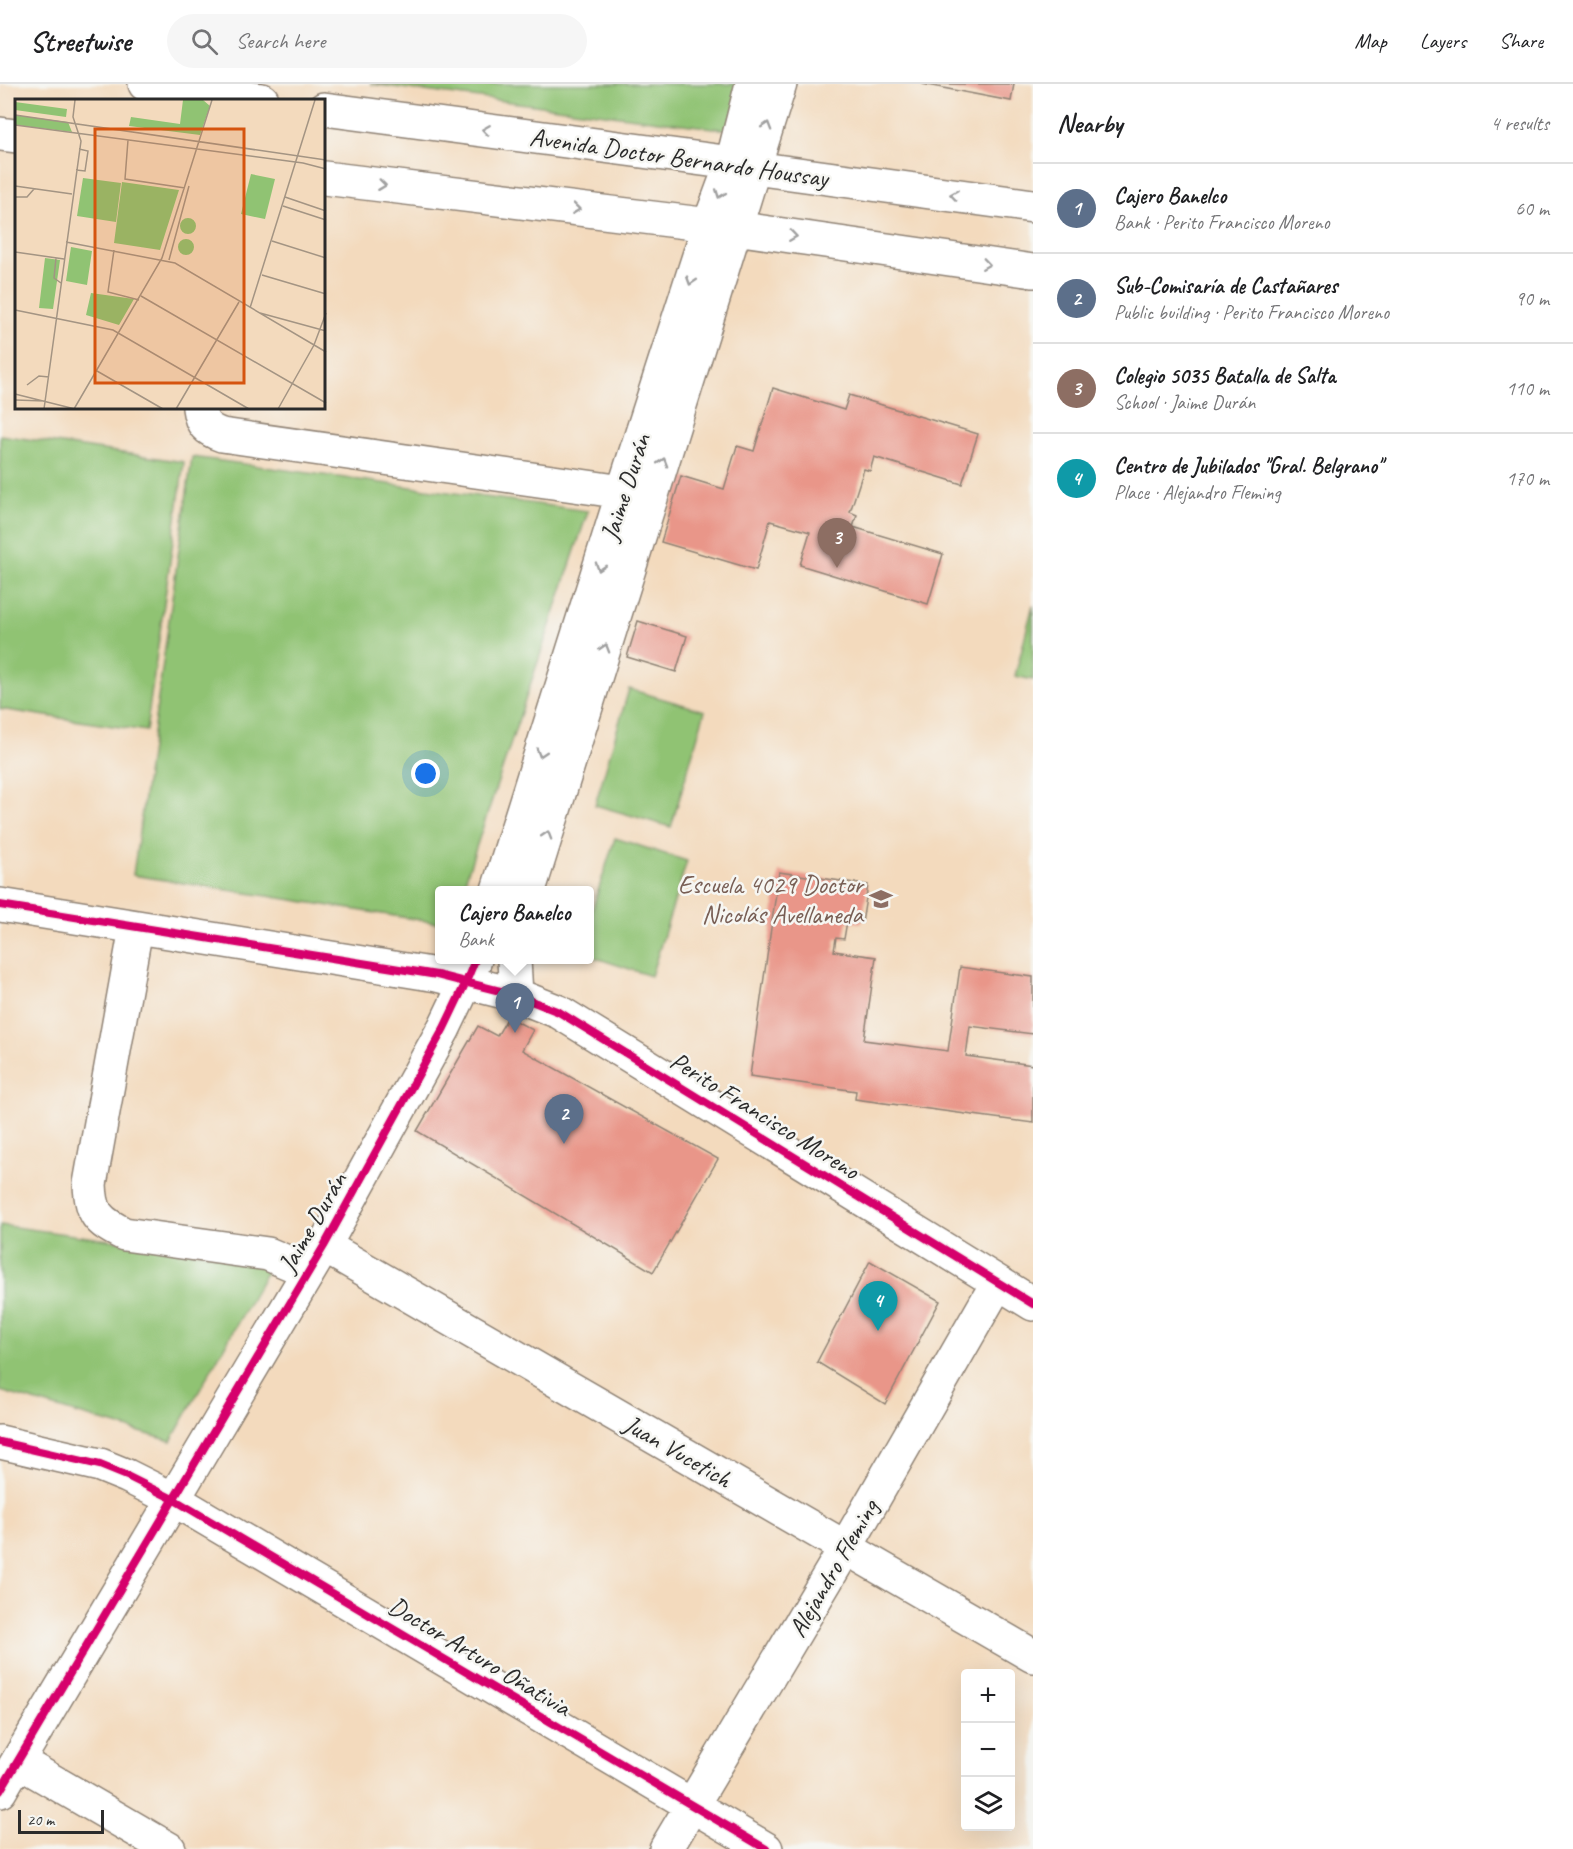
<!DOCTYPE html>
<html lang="en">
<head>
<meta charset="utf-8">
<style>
  :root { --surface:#fff; --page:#f6f6f6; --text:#202124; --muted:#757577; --line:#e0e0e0; --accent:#db2777 }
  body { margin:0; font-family:Caveat,sans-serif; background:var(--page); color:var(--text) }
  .controls { position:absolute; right:18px; bottom:18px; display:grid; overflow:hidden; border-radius:6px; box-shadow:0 6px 24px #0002 }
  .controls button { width:54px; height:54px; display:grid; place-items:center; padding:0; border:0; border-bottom:2px solid var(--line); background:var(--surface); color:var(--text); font:30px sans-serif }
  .scale { position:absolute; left:18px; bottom:15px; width:86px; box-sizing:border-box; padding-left:6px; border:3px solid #2b2b2b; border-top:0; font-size:16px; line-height:21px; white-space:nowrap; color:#2b2b2b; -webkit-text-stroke:4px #f6f6f2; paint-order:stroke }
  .you { position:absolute; left:426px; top:690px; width:21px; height:21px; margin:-15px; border:4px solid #fff; border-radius:50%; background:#1a73e8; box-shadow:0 0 0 9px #1a73e833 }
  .badge { display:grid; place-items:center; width:39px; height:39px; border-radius:50%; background:var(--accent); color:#fff; font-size:20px; font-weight:700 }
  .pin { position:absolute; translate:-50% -50px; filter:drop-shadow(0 2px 3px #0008) }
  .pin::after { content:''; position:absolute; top:32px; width:21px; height:18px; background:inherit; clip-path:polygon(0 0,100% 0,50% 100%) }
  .popup { position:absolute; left:435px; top:802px; width:159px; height:78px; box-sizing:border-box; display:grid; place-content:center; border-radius:6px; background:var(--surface); filter:drop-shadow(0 2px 4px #0005); font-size:20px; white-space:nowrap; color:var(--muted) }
  .popup b { font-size:22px; color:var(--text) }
  .popup::after { content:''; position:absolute; left:50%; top:100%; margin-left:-12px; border:12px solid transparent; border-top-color:var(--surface) }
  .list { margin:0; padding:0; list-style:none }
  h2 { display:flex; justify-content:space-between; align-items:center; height:78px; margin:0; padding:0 24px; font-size:26px }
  h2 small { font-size:20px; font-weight:400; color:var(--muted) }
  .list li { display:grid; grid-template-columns:39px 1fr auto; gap:18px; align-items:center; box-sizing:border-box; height:90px; padding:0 24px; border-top:2px solid var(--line) }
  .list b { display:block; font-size:22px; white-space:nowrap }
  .list p { margin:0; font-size:20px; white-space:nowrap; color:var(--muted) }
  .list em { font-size:20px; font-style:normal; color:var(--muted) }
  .icon { flex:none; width:33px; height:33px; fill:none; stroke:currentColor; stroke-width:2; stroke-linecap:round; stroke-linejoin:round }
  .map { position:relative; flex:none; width:1033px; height:1765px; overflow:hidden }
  header { display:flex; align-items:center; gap:36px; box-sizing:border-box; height:84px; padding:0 30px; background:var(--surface); border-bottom:2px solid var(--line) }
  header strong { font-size:28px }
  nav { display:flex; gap:33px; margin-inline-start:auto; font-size:21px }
  .search { width:420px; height:54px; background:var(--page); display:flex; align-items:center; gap:15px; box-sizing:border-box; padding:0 21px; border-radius:33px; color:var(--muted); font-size:22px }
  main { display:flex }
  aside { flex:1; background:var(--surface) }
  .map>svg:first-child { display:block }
</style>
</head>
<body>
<header>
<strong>Streetwise</strong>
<div class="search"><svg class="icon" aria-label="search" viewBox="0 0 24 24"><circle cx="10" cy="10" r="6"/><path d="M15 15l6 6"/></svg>Search here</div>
<nav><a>Map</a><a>Layers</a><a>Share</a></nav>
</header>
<main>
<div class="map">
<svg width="1033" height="1765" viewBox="0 0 1033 1765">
  <rect width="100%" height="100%" fill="#f6f6f2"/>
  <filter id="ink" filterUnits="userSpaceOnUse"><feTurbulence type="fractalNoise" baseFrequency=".0167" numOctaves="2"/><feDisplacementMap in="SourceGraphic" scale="12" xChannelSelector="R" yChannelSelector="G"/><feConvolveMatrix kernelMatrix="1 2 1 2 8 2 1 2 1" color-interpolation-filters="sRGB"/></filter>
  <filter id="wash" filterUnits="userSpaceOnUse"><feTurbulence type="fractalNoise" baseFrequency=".008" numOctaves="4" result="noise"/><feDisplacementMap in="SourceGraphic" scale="24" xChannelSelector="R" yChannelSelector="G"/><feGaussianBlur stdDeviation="1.35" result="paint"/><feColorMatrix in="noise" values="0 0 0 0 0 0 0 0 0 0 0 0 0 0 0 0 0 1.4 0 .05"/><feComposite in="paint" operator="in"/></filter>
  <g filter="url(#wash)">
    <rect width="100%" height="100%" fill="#f3dabd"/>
    <path fill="#90c373" stroke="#5e774f" stroke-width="1.5" d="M370 0H749L729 46Z
      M0 351 184 378 146 647 0 625Z
      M192 373 588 427 462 806H440V839L133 791Z
      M1033 521V596L1015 592Z
      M629 605 705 627 671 743 595 721Z
      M615 754 687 777 651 892 590 872V832Z
      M0 1141 272 1178 171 1357 0 1307Z"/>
    <g id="blocks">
      <path fill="#e99689" d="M922 0H1014L1011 17Z
        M773 304 844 326 849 311 978 350 962 400 874 373 870 387 864 385 850 428 857 431 853 443 943 470 928 520 800 481 810 448 770 437 756 486 661 458 681 392 724 405 737 362 754 367Z
        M638 537 687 552 676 588 627 573Z
        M779 788 868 801 862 839 847 837 844 855 836 854 834 867 876 873 864 956 948 967 960 883 1033 893V950L970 942 966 972 1033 981V1039L855 1015 856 1007 750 992Z
        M508 933 533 946 522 966 718 1075 653 1188 417 1047 478 942 497 952Z
        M870 1177 940 1217 885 1320 817 1278Z"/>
    </g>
  </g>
  <g filter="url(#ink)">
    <use href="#blocks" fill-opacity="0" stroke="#8f8274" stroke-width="1.5"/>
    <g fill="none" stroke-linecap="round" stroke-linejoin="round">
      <g stroke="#8f8274" stroke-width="36">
        <path id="minor" d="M145 0 262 16
          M324 25 732 79 754 84 1033 122
          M0 50 16 52
          M324 94 735 144 1033 187
          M199 324C201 340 207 346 222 351L623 408
          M498 806 623 408 709 141 732 79 752 0
          M529 806 780 0
          M0 821 437 891 516 911 559 928 1033 1220
          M136 844 90 1100C91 1130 98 1137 124 1150L268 1170 308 1187
          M514 876 516 911
          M324 1162 1033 1572
          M0 1358 100 1381 127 1392 173 1415 766 1765
          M18 1677 169 1765
          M0 1707 324 1162 444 944 466 898 475 876
          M666 1765 846 1463 997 1200"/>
      </g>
      <use href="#minor" stroke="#fff" stroke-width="33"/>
      <g stroke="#f6f6f2" stroke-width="11">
        <path id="cycleway" d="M0 821 437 891 516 911 559 928 1033 1220
          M0 1358 100 1381 127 1392 173 1415 766 1765
          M0 1707 324 1162 444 944 466 898 475 876"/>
      </g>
      <use href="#cycleway" stroke="#d6006c" stroke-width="8"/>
    </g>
    <defs><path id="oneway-chevron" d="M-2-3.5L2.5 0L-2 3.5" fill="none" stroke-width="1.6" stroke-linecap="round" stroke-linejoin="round" transform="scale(1.5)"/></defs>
    <g stroke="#a0a0a0">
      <use href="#oneway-chevron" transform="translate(767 42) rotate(-73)"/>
      <use href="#oneway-chevron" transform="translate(486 46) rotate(-172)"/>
      <use href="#oneway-chevron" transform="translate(382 101) rotate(7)"/>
      <use href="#oneway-chevron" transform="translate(720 110) rotate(110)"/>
      <use href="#oneway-chevron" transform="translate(954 111) rotate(-172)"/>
      <use href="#oneway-chevron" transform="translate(576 125) rotate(7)"/>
      <use href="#oneway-chevron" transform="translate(793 152) rotate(8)"/>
      <use href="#oneway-chevron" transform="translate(986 180) rotate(8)"/>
      <use href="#oneway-chevron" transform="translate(691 197) rotate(108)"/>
      <use href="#oneway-chevron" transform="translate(663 378) rotate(-73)"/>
      <use href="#oneway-chevron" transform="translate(600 483) rotate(107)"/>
      <use href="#oneway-chevron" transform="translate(605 564) rotate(-73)"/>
      <use href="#oneway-chevron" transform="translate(541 669) rotate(107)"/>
      <use href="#oneway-chevron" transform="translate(547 751) rotate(-73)"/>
    </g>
  </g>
  <defs>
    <g id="school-bare" transform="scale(1.8)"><path d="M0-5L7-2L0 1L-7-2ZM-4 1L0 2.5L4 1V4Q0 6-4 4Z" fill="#8d6e63" stroke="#f6f6f2" stroke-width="2.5" paint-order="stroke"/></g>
  </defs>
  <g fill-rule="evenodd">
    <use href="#school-bare" x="881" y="815"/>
  </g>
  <g text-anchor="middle" stroke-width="5" stroke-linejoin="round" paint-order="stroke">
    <g font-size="26" fill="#2b2b2b" stroke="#f6f6f2">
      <text transform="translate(679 73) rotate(8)" y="9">Avenida Doctor Bernardo Houssay</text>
      <text transform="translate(625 403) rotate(-72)" y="9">Jaime Durán</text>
      <text transform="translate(765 1031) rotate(32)" y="9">Perito Francisco Moreno</text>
      <text transform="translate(312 1138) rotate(-60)" y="9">Jaime Durán</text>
      <text transform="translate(678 1367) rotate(30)" y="9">Juan Vucetich</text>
      <text transform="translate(833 1484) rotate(-60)" y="9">Alejandro Fleming</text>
      <text transform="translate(480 1572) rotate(31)" y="9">Doctor Arturo Oñativia</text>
    </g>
    <g font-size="26" fill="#785e54" stroke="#f6f6f2" text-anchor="end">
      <text x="863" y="809">Escuela 4029 Doctor<tspan x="863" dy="30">Nicolás Avellaneda</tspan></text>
    </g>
  </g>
  <g transform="translate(15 15)">
    <rect width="310" height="310" fill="#f3dabd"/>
    <path d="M168 1H188L195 7 185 36 114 27 116 18 165 25ZM0 3 52 10 51 18 0 11ZM0 16 53 23 57 33 0 26ZM236 75 260 80 250 120 226 115ZM68 79 106 84 101 123 62 117ZM107 83 164 91 145 151 99 144ZM165 127a8 8 0 1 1 16 0a8 8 0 1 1-16 0ZM163 148a8 8 0 1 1 16 0a8 8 0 1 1-16 0ZM56 148 77 152 72 186 51 182ZM30 159 45 161 38 210 24 209ZM76 194 119 200 104 226 71 216Z" fill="#90c373"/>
    <path fill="none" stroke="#a39483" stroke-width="1.5" d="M0 16 311 61M0 26 288 64 311 70M113 41 110 80 170 89M61 71 70 72 73 52 64 50M0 87 57 95M0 98H12L19 90M270 98 311 112M268 107 311 121M257 142 311 159M51 143 160 164 311 253M99 151 93 193 124 201M0 153 49 160M41 159 39 179 46 184M154 161 174 87M247 176 311 195M126 197 311 304M235 209 300 1M0 211 98 231 234 310M245 214 311 232M82 272 148 310M12 286 24 277 34 278M0 295 60 310M0 301 30 302M29 310 66 42 58 18 60 1M59 310 147 159 197 1M161 310 224 203M263 310 299 246 311 214"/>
    <path fill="#d5540f" fill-opacity="0.15" stroke="#d5540f" stroke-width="3" d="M80 30H229V284H80Z"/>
    <rect width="310" height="310" fill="none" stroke="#2b2b2b" stroke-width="3"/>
  </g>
</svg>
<div class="controls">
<button>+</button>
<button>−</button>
<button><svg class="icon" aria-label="layers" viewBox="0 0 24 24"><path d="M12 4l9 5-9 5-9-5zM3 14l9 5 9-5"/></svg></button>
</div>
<div class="scale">20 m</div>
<div class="you"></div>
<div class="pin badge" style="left:515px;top:949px;background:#5c6f8a">1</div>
<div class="popup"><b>Cajero Banelco</b>Bank</div>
<div class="pin badge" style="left:564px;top:1060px;background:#5c6f8a">2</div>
<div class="pin badge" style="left:837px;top:484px;background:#8d6e63">3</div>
<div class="pin badge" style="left:878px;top:1247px;background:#0f9aa8">4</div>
</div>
<aside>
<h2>Nearby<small>4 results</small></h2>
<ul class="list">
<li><span class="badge" style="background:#5c6f8a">1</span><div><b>Cajero Banelco</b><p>Bank · Perito Francisco Moreno</p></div><em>60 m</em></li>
<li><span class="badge" style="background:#5c6f8a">2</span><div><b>Sub-Comisaría de Castañares</b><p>Public building · Perito Francisco Moreno</p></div><em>90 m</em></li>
<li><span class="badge" style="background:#8d6e63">3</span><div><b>Colegio 5035 Batalla de Salta</b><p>School · Jaime Durán</p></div><em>110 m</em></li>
<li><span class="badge" style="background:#0f9aa8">4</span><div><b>Centro de Jubilados &quot;Gral. Belgrano&quot;</b><p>Place · Alejandro Fleming</p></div><em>170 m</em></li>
</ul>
</aside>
</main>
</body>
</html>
